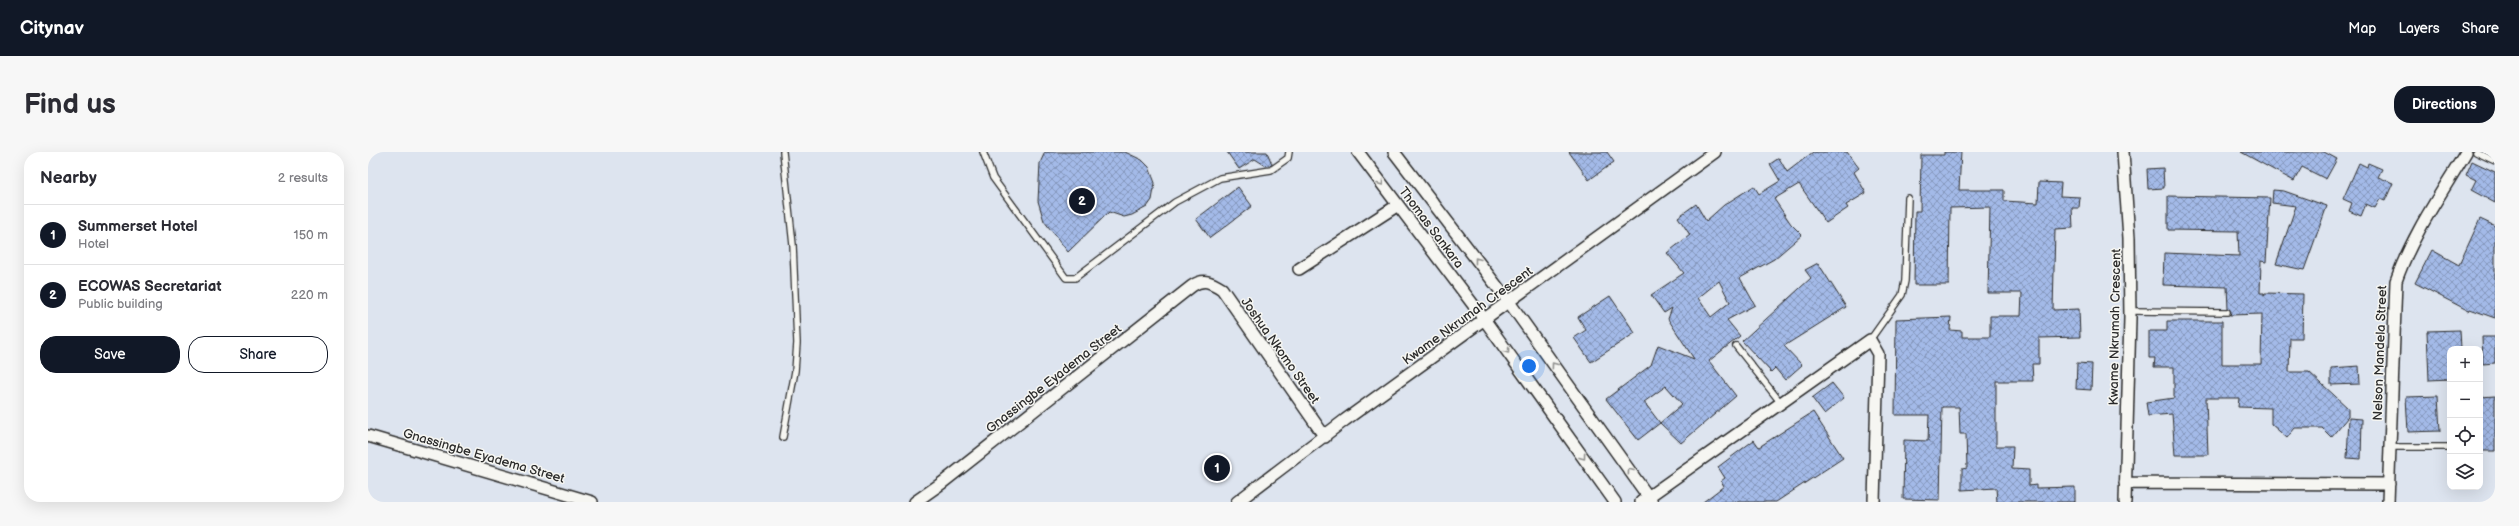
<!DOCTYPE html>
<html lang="en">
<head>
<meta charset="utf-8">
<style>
  :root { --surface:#fff; --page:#f7f7f7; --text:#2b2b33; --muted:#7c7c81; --line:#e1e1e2; --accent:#111827 }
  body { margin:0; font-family:"Balsamiq Sans",sans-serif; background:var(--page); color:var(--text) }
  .controls { position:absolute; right:12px; bottom:12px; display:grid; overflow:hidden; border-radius:8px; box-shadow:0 4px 16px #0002 }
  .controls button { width:36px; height:36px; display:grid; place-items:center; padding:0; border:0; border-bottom:1px solid var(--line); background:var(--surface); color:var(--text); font:20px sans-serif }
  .you { position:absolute; left:1161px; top:214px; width:14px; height:14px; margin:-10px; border:3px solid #fff; border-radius:50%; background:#1a73e8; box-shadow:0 0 0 6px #1a73e833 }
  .badge { display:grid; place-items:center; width:26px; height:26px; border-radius:50%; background:var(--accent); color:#fff; font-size:13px; font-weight:700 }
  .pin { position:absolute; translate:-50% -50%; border:2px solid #fff; box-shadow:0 1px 4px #0006 }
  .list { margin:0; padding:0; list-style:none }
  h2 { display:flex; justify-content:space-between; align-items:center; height:52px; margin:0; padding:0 16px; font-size:17px }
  h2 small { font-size:13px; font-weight:400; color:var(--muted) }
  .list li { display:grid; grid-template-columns:26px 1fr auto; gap:12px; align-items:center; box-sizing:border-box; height:60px; padding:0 16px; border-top:1px solid var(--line) }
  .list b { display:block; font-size:15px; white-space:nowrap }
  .list p { margin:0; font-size:13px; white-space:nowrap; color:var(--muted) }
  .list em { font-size:13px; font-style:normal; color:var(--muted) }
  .actions { display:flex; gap:8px; padding:12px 16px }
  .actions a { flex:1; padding:9px 0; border:1px solid var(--accent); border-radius:16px; text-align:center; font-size:14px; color:var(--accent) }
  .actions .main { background:var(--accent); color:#fff }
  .icon { flex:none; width:22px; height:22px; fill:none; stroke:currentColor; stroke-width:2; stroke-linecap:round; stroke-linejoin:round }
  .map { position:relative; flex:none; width:2127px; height:350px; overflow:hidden; border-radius:16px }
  header { display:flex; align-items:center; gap:24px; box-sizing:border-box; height:56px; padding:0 20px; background:var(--accent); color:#fff }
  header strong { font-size:19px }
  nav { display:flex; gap:22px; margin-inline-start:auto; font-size:14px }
  .intro { display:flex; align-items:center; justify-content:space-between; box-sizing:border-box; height:96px; padding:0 24px }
  h1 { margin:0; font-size:28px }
  .button { padding:10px 18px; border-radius:16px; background:var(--accent); color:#fff; font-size:14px; font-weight:700 }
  main { display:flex; gap:24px; padding:0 24px }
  aside { flex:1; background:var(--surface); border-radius:16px; box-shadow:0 4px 16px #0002 }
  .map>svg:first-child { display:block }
</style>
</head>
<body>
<header>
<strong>Citynav</strong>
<nav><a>Map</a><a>Layers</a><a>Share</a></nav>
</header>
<div class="intro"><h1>Find us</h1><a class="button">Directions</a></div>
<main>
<aside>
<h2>Nearby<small>2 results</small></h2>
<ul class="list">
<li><span class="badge">1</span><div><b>Summerset Hotel</b><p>Hotel</p></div><em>150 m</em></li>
<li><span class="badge">2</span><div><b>ECOWAS Secretariat</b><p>Public building</p></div><em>220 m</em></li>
</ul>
<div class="actions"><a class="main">Save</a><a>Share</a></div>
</aside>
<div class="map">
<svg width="2127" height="350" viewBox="0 0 2127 350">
  <defs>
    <pattern id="building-cross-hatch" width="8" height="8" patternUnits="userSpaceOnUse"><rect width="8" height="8" fill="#a3bae8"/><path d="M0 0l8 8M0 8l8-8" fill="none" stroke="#8597bc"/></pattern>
  </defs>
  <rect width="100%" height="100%" fill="#dde4ef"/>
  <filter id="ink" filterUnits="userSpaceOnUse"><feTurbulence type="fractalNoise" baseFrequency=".025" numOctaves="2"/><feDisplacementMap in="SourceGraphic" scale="8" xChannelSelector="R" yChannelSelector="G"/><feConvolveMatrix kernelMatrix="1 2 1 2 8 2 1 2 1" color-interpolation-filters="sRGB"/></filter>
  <g filter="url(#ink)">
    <path fill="url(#building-cross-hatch)" stroke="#2b2b2b" fill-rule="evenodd" d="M677 0H757L774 8 781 15 787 31 784 48 779 55 764 63 756 65 741 60 700 100 676 69 670 49 672 11Z
      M859 0H899L904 12 898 14 887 7 871 17Z
      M1201 0H1239L1246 10 1221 28Z
      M1445 0H1479L1491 16 1486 20 1498 41 1478 53 1480 56 1458 71 1431 32 1406 47 1423 72 1434 83 1406 107 1372 126 1387 153 1359 168 1372 184 1341 209 1368 244 1313 291 1292 271 1314 252 1298 234 1276 250 1292 271 1270 288 1238 247 1283 213 1290 193 1326 207 1300 167 1304 156 1296 161 1283 143 1316 121 1299 101 1322 83 1310 65 1328 52 1338 69 1356 53 1386 34 1391 42 1412 29 1402 12 1411 6 1419 20ZM1351 129 1362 150 1343 165 1330 146Z
      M1576 0H1593L1591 38H1636V49L1670 51 1671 30 1693 31 1692 44 1712 45 1711 56H1704L1705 76 1687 77 1685 158 1711 157 1712 185 1671 186V212H1664L1665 229H1628V294H1645L1644 317 1661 318V334L1668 333V336L1707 335V350H1629L1628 336 1594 338V317L1599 316 1598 282H1592L1591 255H1574L1572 348 1535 347 1536 288 1560 289 1561 263H1527L1528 167 1583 165 1582 178 1594 179V185H1622V164H1653L1654 141H1620L1622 55 1582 56 1581 133H1546L1547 59H1552L1553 3H1576Z
      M1873 0H1956L1969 7 1958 27 1934 15 1926 29Z
      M2104 9 2127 20V51L2103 38 2108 28 2098 23Z
      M1991 11 1999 15 2000 11 2014 17 2010 25 2025 31 2017 49 2012 47 2007 56 1998 52 1993 64 1981 59 1984 51 1975 47Z
      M1795 16 1796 36 1780 37 1779 17Z
      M870 35 884 54 842 86 828 67Z
      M1905 38 1916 39 1959 54 1936 118 1908 112 1928 54 1904 51Z
      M1800 44 1902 46 1898 110 1893 109 1892 141H1896V143L1897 141 1935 142 1934 186H1922L1921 220H1941L1980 256V265L1963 285 1954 276H1927L1919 286 1903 272V256L1870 255 1871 246H1838L1840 303H1807L1804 262 1780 264 1778 250 1806 246V215H1786L1787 206H1781V179H1799V169H1854V212H1893L1894 162 1862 163 1863 160 1860 156 1859 135 1795 133 1796 101 1871 104 1870 79 1800 78Z
      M2112 67 2127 74V166L2102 157 2101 159 2047 131 2064 98 2091 113Z
      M1450 111 1478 155 1416 194 1434 213 1417 228 1407 216 1403 220 1374 189 1443 126 1437 118Z
      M1242 144 1267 181 1223 210 1206 186 1218 178 1210 165Z
      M2092 178 2093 197H2082V227L2061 228 2059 179Z
      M2114 185H2127V211L2115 212Z
      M1709 211 1724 212 1723 238 1708 237Z
      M1991 214 1992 232 1963 233V216Z
      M1464 231 1476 246 1456 262 1444 246Z
      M2070 244 2072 279 2040 280 2038 245Z
      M2127 244V299H2112V245Z
      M1445 260 1475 306 1408 350H1335L1356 334 1353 329 1357 326 1350 315 1386 288 1391 295Z
      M1981 266 1994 267 1993 307 1979 306Z"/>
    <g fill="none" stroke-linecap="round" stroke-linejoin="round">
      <g stroke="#2b2b2b" stroke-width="8">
        <path id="service" d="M615 0 625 26 698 126H707L807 50 852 26 903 18 920 6 921 0
          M2108 0 2127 9
          M1762 159 1859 160
          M1502 188 1534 143 1537 129 1540 46
          M1368 194 1413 251
          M415 285 427 219 429 191 425 93 415 0
          M2022 295H2082"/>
      </g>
      <g stroke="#2b2b2b" stroke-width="14">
        <path id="minor" d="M990 0 1116 167 1247 350
          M1026 0 1141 150 1284 350
          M1755 0 1761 86 1762 166 1757 350
          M931 117 1030 53
          M0 284 224 350
          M1757 331 2021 332
          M547 350 574 331 824 134C836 126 843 130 854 137L957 285
          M869 350 977 268 1347 0
          M1273 350 1502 188 1510 202 1506 350
          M2020 350 2028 129C2044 83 2073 42 2098 0"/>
      </g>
      <use href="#service" stroke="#f6f6f2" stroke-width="5.5"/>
      <use href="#minor" stroke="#f6f6f2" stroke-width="11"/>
    </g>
    <defs><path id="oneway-chevron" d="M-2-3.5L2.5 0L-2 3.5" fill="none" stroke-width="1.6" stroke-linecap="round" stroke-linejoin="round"/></defs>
    <g stroke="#90908e">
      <use href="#oneway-chevron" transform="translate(1013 31) rotate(53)"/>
      <use href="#oneway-chevron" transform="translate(1109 108) rotate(-128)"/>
      <use href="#oneway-chevron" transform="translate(1139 199) rotate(54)"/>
      <use href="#oneway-chevron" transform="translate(1186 213) rotate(-126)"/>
      <use href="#oneway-chevron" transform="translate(1215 305) rotate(54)"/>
      <use href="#oneway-chevron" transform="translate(1262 319) rotate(-126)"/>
    </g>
  </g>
  <g text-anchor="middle" stroke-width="3" stroke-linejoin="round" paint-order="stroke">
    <g font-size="13" fill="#2b2b2b" stroke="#f6f6f2">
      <text transform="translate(1064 75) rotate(53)" y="5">Thomas Sankara</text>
      <text transform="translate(1099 163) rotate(-36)" y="5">Kwame Nkrumah Crescent</text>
      <text transform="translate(1746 175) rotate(-89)" y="5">Kwame Nkrumah Crescent</text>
      <text transform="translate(913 198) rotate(55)" y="5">Joshua Nkomo Street</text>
      <text transform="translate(2011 201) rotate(-88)" y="5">Nelson Mandela Street</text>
      <text transform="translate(685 226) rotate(-38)" y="5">Gnassingbe Eyadema Street</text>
      <text transform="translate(116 303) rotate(16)" y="5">Gnassingbe Eyadema Street</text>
    </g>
  </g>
</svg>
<div class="controls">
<button>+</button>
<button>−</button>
<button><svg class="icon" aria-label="locate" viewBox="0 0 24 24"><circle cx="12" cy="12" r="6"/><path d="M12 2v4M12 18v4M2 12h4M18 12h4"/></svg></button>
<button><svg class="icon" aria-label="layers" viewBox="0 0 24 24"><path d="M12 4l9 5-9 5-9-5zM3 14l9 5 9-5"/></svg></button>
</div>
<div class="you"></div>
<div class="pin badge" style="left:849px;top:316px">1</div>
<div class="pin badge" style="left:714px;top:49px">2</div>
</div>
</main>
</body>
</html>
